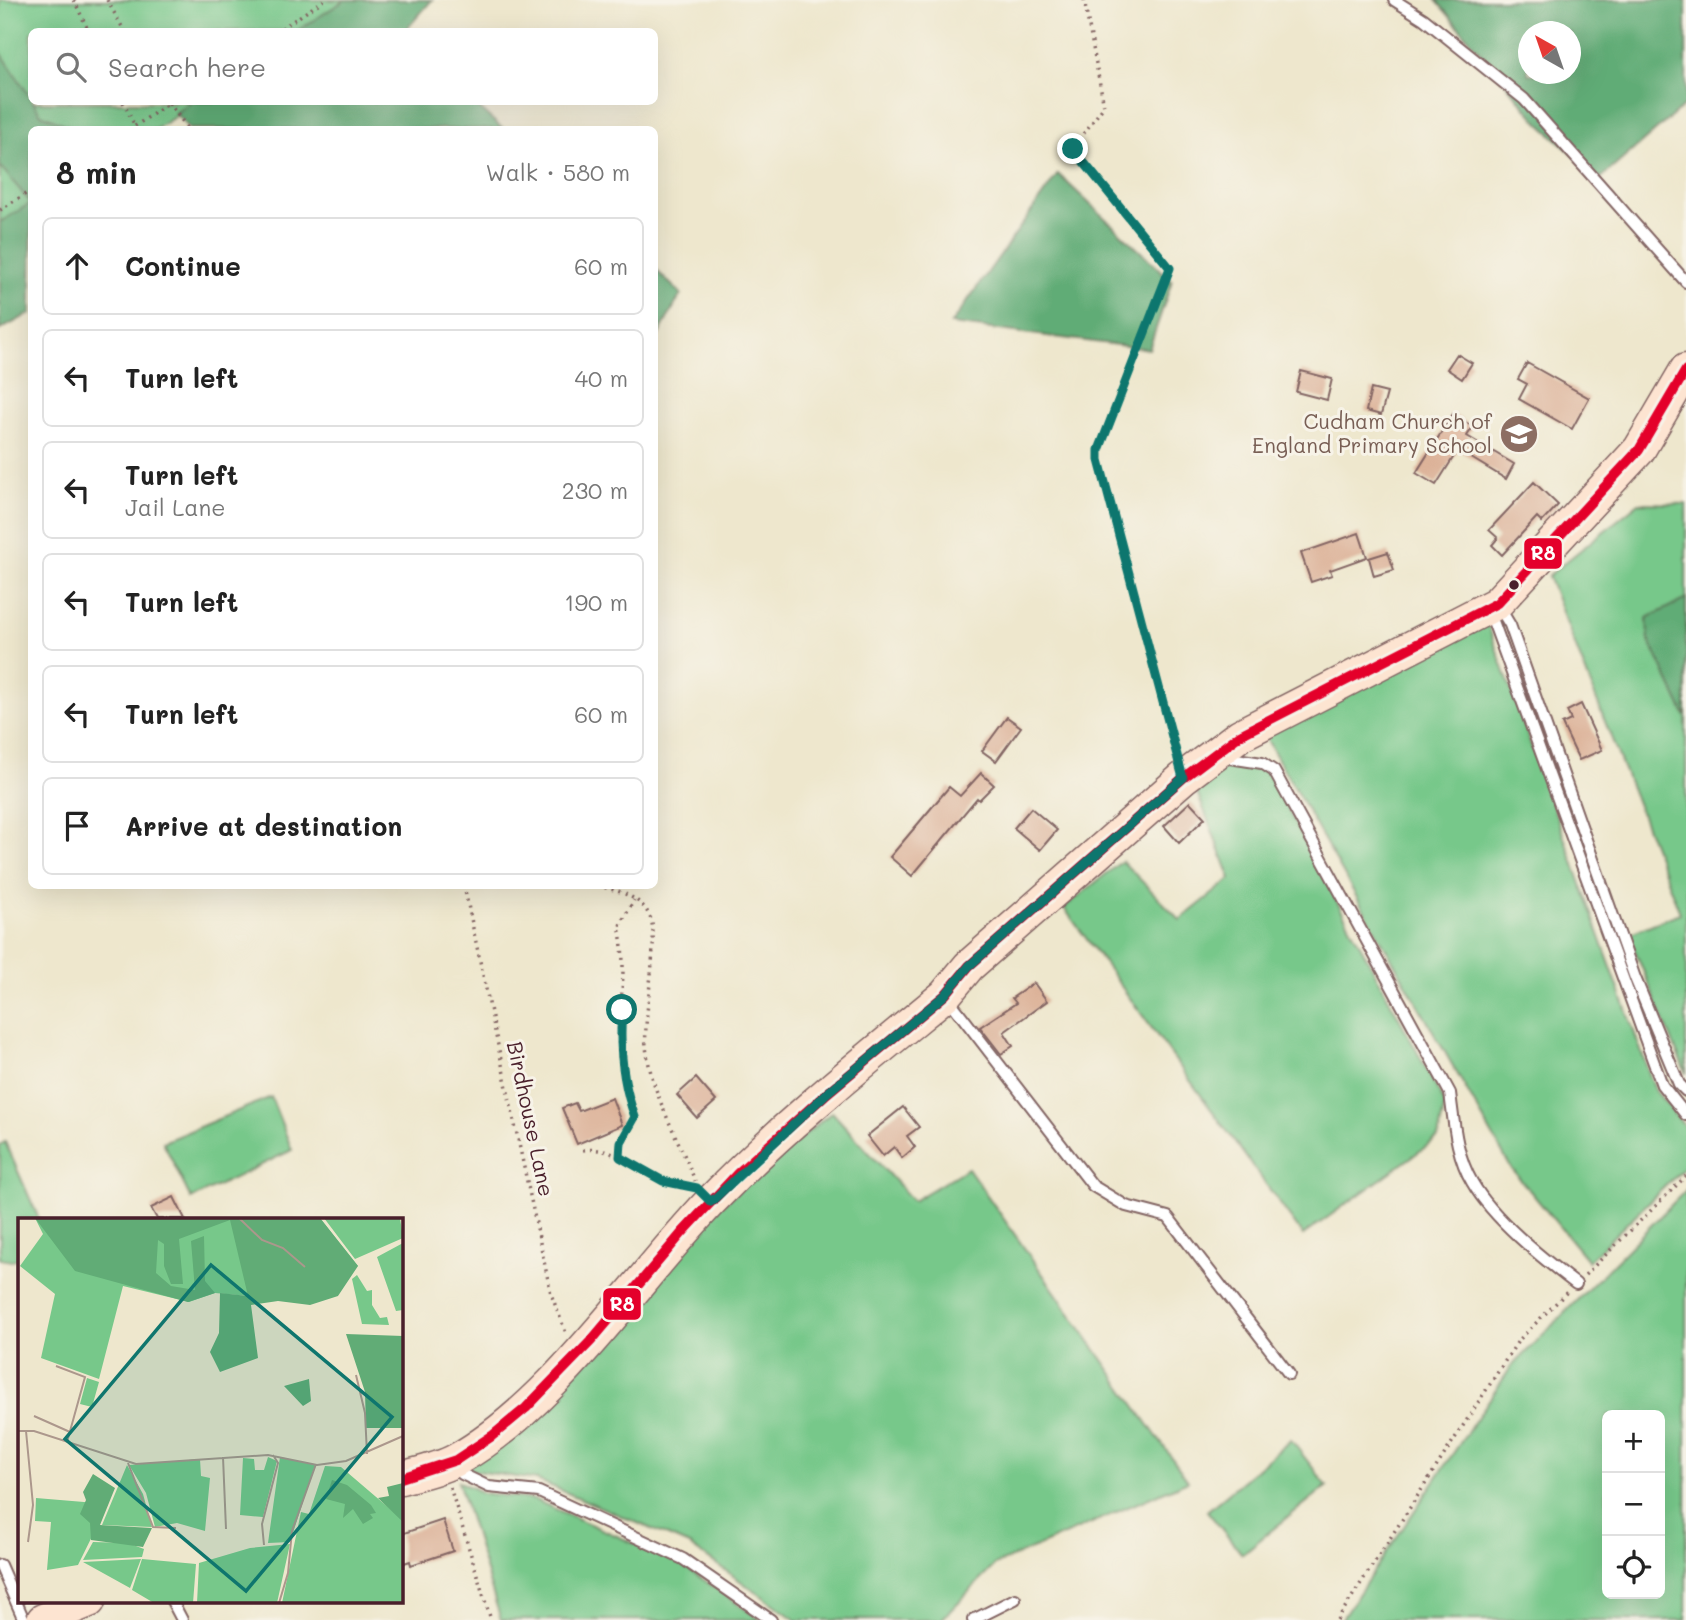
<!DOCTYPE html>
<html lang="en">
<head>
<meta charset="utf-8">
<style>
  :root { --surface:#fff; --page:#f6f6f6; --text:#222; --muted:#767676; --line:#e0e0e0 }
  body { margin:0; font-family:Mali,sans-serif; background:var(--page); color:var(--text) }
  .controls { position:absolute; right:21px; bottom:21px; display:grid; overflow:hidden; border-radius:10px; box-shadow:0 7px 28px #0002 }
  .controls button { width:63px; height:63px; display:grid; place-items:center; padding:0; border:0; border-bottom:2px solid var(--line); background:var(--surface); color:var(--text); font:35px sans-serif }
  .compass { position:absolute; left:1518px; top:21px; width:63px; height:63px; border-radius:50%; background:var(--surface); box-shadow:0 7px 28px #0002; rotate:320deg }
  .stop { position:absolute; width:21px; height:21px; margin:-16px; border:5px solid #0f766e; border-radius:50%; background:#fff }
  .stop.end { background:#0f766e; border-color:#fff; box-shadow:0 2px 7px #0008 }
  .list { margin:0; padding:0; list-style:none }
  h2 { display:flex; justify-content:space-between; align-items:center; height:91px; margin:0; padding:0 28px; font-size:30px }
  h2 small { font-size:23px; font-weight:400; color:var(--muted) }
  .list li { display:grid; grid-template-columns:46px 1fr auto; gap:21px; align-items:center; box-sizing:border-box; height:98px; margin:0 14px 14px; padding:0 14px; border:2px solid var(--line); border-radius:10px }
  .list b { display:block; font-size:26px; white-space:nowrap }
  .list p { margin:0; font-size:23px; white-space:nowrap; color:var(--muted) }
  .list em { font-size:23px; font-style:normal; color:var(--muted) }
  .icon { flex:none; width:38px; height:38px; fill:none; stroke:currentColor; stroke-width:2; stroke-linecap:round; stroke-linejoin:round }
  .map { position:relative; flex:none; width:1686px; height:1620px; overflow:hidden }
  .search { position:absolute; background:var(--surface); box-shadow:0 7px 28px #0002; left:28px; top:28px; width:630px; height:77px; display:flex; align-items:center; gap:18px; box-sizing:border-box; padding:0 24px; border-radius:10px; color:var(--muted); font-size:26px }
  .panel { position:absolute; background:var(--surface); box-shadow:0 7px 28px #0002; left:28px; top:126px; width:630px; height:763px; border-radius:10px }
  .map>svg:first-child { display:block }
</style>
</head>
<body>
<div class="map">
<svg width="1686" height="1620" viewBox="0 0 1686 1620">
  <rect width="100%" height="100%" fill="#f7f3e8"/>
  <filter id="ink" filterUnits="userSpaceOnUse"><feTurbulence type="fractalNoise" baseFrequency=".0143" numOctaves="2"/><feDisplacementMap in="SourceGraphic" scale="14" xChannelSelector="R" yChannelSelector="G"/><feConvolveMatrix kernelMatrix="1 2 1 2 8 2 1 2 1" color-interpolation-filters="sRGB"/></filter>
  <filter id="wash" filterUnits="userSpaceOnUse"><feTurbulence type="fractalNoise" baseFrequency=".00686" numOctaves="4" result="noise"/><feDisplacementMap in="SourceGraphic" scale="28" xChannelSelector="R" yChannelSelector="G"/><feGaussianBlur stdDeviation="1.57" result="paint"/><feColorMatrix in="noise" values="0 0 0 0 0 0 0 0 0 0 0 0 0 0 0 0 0 1.4 0 .05"/><feComposite in="paint" operator="in"/></filter>
  <g filter="url(#wash)">
    <rect width="100%" height="100%" fill="#eee7cd"/>
    <path fill="#77c88a" stroke="#60745a" stroke-width="2" fill-rule="evenodd" d="M0 0H345L299 31 32 32V102H197L156 129 32 130 31 312 0 328Z
      M1639 503 1686 504V1074L1628 934 1680 913 1548 576Z
      M1485 617 1655 1090 1686 1128V1166L1588 1261 1511 1168 1262 731Z
      M1218 764 1261 769 1270 776 1445 1104 1438 1138 1303 1235 1064 908 1122 861 1180 920 1231 879 1195 787Z
      M271 1097 292 1150 191 1199 163 1142Z
      M832 1112 913 1201 968 1168 1188 1481 995 1565 941 1620H796L689 1545 537 1480 470 1470 469 1462 722 1205Z
      M5 1142 39 1219H19V1257L12 1261 0 1259V1145Z
      M1686 1190V1620H1341L1512 1366ZM1607 1415H1660V1594H1607Z
      M1291 1440 1327 1486 1242 1554 1207 1511Z
      M458 1481 483 1493 535 1500 681 1564 761 1620H501Z"/>
    <path fill="#61ac76" stroke="#566650" stroke-width="2" fill-rule="evenodd" d="M345 0H432L405 31H297Z
      M1436 0H1686V104L1600 179 1539 123ZM1528 32H1570V74H1528Z
      M0 51 41 114 75 129 32 130 31 313 0 330V222L31 203 0 166Z
      M192 102H472L503 129H189L175 113Z
      M1058 174 1172 281 1149 349 951 324Z
      M655 269 681 294 655 341Z
      M1686 599V717L1649 640 1647 618Z"/>
    <g id="blocks">
      <path fill="#dcb197" d="M1457 354 1472 363 1462 379 1447 369Z
        M1527 363 1589 398 1572 429 1519 399 1527 384 1518 379Z
        M1301 371 1332 379 1327 400 1296 392Z
        M1371 389 1387 393 1381 415 1366 411Z
        M1453 414 1473 427 1467 436 1514 464 1506 479 1458 450 1436 485 1416 473Z
        M1534 482 1558 505 1542 522 1537 517 1502 555 1492 545 1498 538 1489 530Z
        M1359 533 1367 557 1330 570 1332 575 1311 582 1301 553Z
        M1388 552 1394 570 1374 576 1369 558Z
        M1581 704 1602 750 1579 760 1562 724 1571 720 1567 711Z
        M1007 717 1021 727 996 761 982 751Z
        M981 773 994 785 979 800 977 798 912 876 890 857 949 787 960 796Z
        M1190 802 1205 818 1179 843 1164 826Z
        M1031 808 1057 830 1040 850 1014 828Z
        M1034 983 1047 1001 1004 1032 1013 1046 1001 1054 980 1027 1016 1003 1012 998Z
        M696 1078 716 1101 697 1118 677 1095Z
        M612 1098 622 1125 577 1144 562 1108 575 1103 579 1111Z
        M903 1107 919 1127 907 1136 915 1147 902 1158 894 1147 883 1156 867 1136Z
        M174 1197 185 1219H157L151 1208Z
        M443 1520 453 1551 411 1565 410 1561 401 1564V1534Z"/>
    </g>
  </g>
  <g filter="url(#ink)">
    <use href="#blocks" fill-opacity="0" stroke="#836564" stroke-width="2"/>
    <g fill="none" stroke-linecap="round" stroke-linejoin="round">
      <g stroke="#836564" stroke-width="14">
        <path id="lane" d="M1394 0 1424 19 1524 99 1686 282
          M1498 605 1510 625 1635 978 1679 1084 1686 1091
          M1489 610 1662 1085 1686 1115
          M1223 757 1262 763 1274 771 1450 1093C1454 1123 1456 1155 1472 1182 1493 1219 1542 1258 1576 1284
          M947 997 1093 1186 1126 1206 1168 1217 1289 1374
          M457 1464 462 1474 489 1487 539 1492 683 1559 771 1620
          M0 1565 24 1620
          M172 1601 182 1620
          M973 1620 1015 1599"/>
      </g>
      <g stroke="#836564" stroke-width="35">
        <path id="secondary" d="M401 1478C419 1473 440 1469 456 1460 554 1405 633 1283 711 1201 783 1126 865 1061 945 995L969 966 1183 778 1240 735 1497 603 1639 450 1686 370
          M43 1620 89 1601"/>
      </g>
      <path stroke="#836564" stroke-width="3.5" stroke-dasharray="2 5" stroke-linecap="butt" d="M74 0 89 32
        M107 0 125 32
        M1084 0 1104 106 1073 148 1170 268 1099 450V460L1176 752
        M276 32 324 0
        M123 102 135 126
        M169 103 189 130
        M129 130 171 102
        M0 210 32 190
        M464 886 551 1294 566 1333
        M598 886C617 890 641 896 650 917 660 939 643 1014 646 1046 651 1095 678 1136 695 1181
        M583 1150C623 1144 651 1187 692 1188
        M620 1157 621 1142 635 1117C627 1094 619 1067 619 1042 619 999 628 971 619 927L634 900
        M1585 1275 1686 1176
        M450 1487 491 1620
        M1337 1620 1518 1341 1567 1292"/>
      <use href="#lane" stroke="#fff" stroke-width="10"/>
      <use href="#secondary" stroke="#fde4d1" stroke-width="32"/>
      <g stroke="#f7f3e8" stroke-width="16">
        <path id="bus-1" d="M401 1478 456 1460 492 1436 526 1408 591 1341 682 1233 738 1173 825 1095 945 995 969 966 1183 778 1240 735 1497 603 1639 450 1686 370"/>
      </g>
      <use href="#bus-1" stroke="#e4002b" stroke-width="10"/>
    </g>
  </g>
  <g fill="none" stroke-linecap="round" stroke-linejoin="round" filter="url(#ink)">
    <path stroke="#0f766e" stroke-width="9" d="M622 1010C619 1047 622 1082 635 1117L621 1142 620 1157 663 1181 697 1188 711 1202 827 1093 945 995 969 966 1183 778 1099 460V450L1170 268 1073 149"/>
  </g>
  <defs>
    <g id="school-disc" transform="scale(2.0125)"><circle r="9.5" fill="#8d6e63" stroke="#f7f3e8"/><path d="M0-5L7-2L0 1L-7-2ZM-4 1L0 2.5L4 1V4Q0 6-4 4Z" fill="#fff"/></g>
  </defs>
  <g fill-rule="evenodd">
    <use href="#school-disc" x="1519" y="434"/>
  </g>
  <circle fill="#4a1f2b" stroke="#f7f3e8" stroke-width="2.5" cx="1514" cy="585" r="6"/>
  <g text-anchor="middle" stroke-width="6" stroke-linejoin="round" paint-order="stroke">
    <g font-size="21" fill="#785e54" stroke="#f7f3e8" text-anchor="end">
      <text x="1492" y="429">Cudham Church of<tspan x="1492" dy="24">England Primary School</tspan></text>
    </g>
    <g font-size="21" fill="#4a1f2b" stroke="#f7f3e8">
      <text transform="translate(530 1119) rotate(78)" y="7">Birdhouse Lane</text>
    </g>
  </g>
  <g transform="translate(18 1218)">
    <rect width="385" height="385" fill="#eee7cd"/>
    <path d="M17 0H302L340 48 230 78 197 75 171 84 105 68 81 161 23 140 37 76 2 48 25 16ZM306 0H382L385 20 337 41ZM385 25V92L378 93 359 39ZM339 57 349 73 354 72V87L362 100 369 99 371 107 344 106 334 61ZM69 160 81 164 74 189 62 186ZM250 239 259 243 245 299 222 297 225 240 236 241 237 252H246ZM262 239 297 247 272 324 250 325ZM182 241 183 258 192 260 187 313 159 305 137 309 128 275 111 247ZM109 247 125 276 134 309 84 307ZM307 248 323 249 385 302V385H264L283 294 291 296ZM18 280 90 286 60 347 29 352 33 304 17 303ZM75 324 110 325 126 331 124 339 65 342ZM272 326 259 385H179L181 345 232 330ZM123 341 112 370 65 344ZM124 341 178 346 175 385H136L114 372Z" fill="#77c88a"/>
    <path d="M17 0H302L340 48 320 78 292 87 260 83 233 87 240 140 202 154 192 134 201 115 202 75 230 78 212 2 161 21 165 66H153L146 48V26L140 22 138 55 153 68 177 72 173 23 186 18 187 63 197 75 170 84 57 53ZM328 116 385 118V210H348L347 174ZM291 161 293 183 285 188 266 168ZM75 256 97 270 82 307 134 310 125 329 73 322 72 305 62 296 68 282 65 274ZM314 262 329 267 353 287 358 295 352 296 355 300 345 306 335 291 325 300 327 286 308 281ZM385 265V304L360 280 371 278 369 269Z" fill="#61ac76"/>
    <path fill="none" stroke="#ac978c" stroke-width="2" d="M221 0 244 22 265 30 287 49M38 148 67 159 49 224M338 157 347 195 349 236M16 198 52 214M0 213H16L118 246 250 237 299 247 328 243 385 218M8 213 15 287 10 324M205 239 208 311M110 245 135 309 158 310M246 327 244 306 260 245 255 237M261 385 270 355 274 313 298 246"/>
    <path fill="#0f766e" fill-opacity="0.15" stroke="#0f766e" stroke-width="3.5" d="M193 47 374 199 228 373 47 221Z"/>
    <rect width="385" height="385" fill="none" stroke="#4a1f2b" stroke-width="3.5"/>
  </g>
  <g stroke="#f7f3e8" stroke-width="2.5">
    <rect x="1523" y="537" width="40" height="33" rx="7" fill="#e4002b"/>
    <rect x="602" y="1287" width="40" height="34" rx="7" fill="#e4002b"/>
  </g>
  <g font-size="19" text-anchor="middle" font-weight="bold" fill="#fff">
    <text x="1543" y="560">R8</text>
    <text x="622" y="1311">R8</text>
  </g>
</svg>
<div class="controls">
<button>+</button>
<button>−</button>
<button><svg class="icon" aria-label="locate" viewBox="0 0 24 24"><circle cx="12" cy="12" r="6"/><path d="M12 2v4M12 18v4M2 12h4M18 12h4"/></svg></button>
</div>
<svg class="compass" viewBox="-18 -18 36 36"><path d="M0-13l5 13h-10z" fill="#e53935"/><path d="M0 13l5-13h-10z" fill="#767676"/></svg>
<div class="stop" style="left:622px;top:1010px"></div>
<div class="stop end" style="left:1073px;top:149px"></div>
<div class="search"><svg class="icon" aria-label="search" viewBox="0 0 24 24"><circle cx="10" cy="10" r="6"/><path d="M15 15l6 6"/></svg>Search here</div>
<section class="panel">
<h2>8 min<small>Walk · 580 m</small></h2>
<ul class="list">
<li><svg class="icon" aria-label="ahead" viewBox="0 0 24 24"><path d="M12 20V5M6 11l6-6 6 6"/></svg><div><b>Continue</b></div><em>60 m</em></li>
<li><svg class="icon" aria-label="left" viewBox="0 0 24 24"><path d="M17 20v-9H6M10 6l-5 5 5 5"/></svg><div><b>Turn left</b></div><em>40 m</em></li>
<li><svg class="icon" aria-label="left" viewBox="0 0 24 24"><path d="M17 20v-9H6M10 6l-5 5 5 5"/></svg><div><b>Turn left</b><p>Jail Lane</p></div><em>230 m</em></li>
<li><svg class="icon" aria-label="left" viewBox="0 0 24 24"><path d="M17 20v-9H6M10 6l-5 5 5 5"/></svg><div><b>Turn left</b></div><em>190 m</em></li>
<li><svg class="icon" aria-label="left" viewBox="0 0 24 24"><path d="M17 20v-9H6M10 6l-5 5 5 5"/></svg><div><b>Turn left</b></div><em>60 m</em></li>
<li><svg class="icon" aria-label="arrive" viewBox="0 0 24 24"><path d="M6 21V4h12l-3 4 3 4H6"/></svg><div><b>Arrive at destination</b></div></li>
</ul>
</section>
</div>
</body>
</html>
